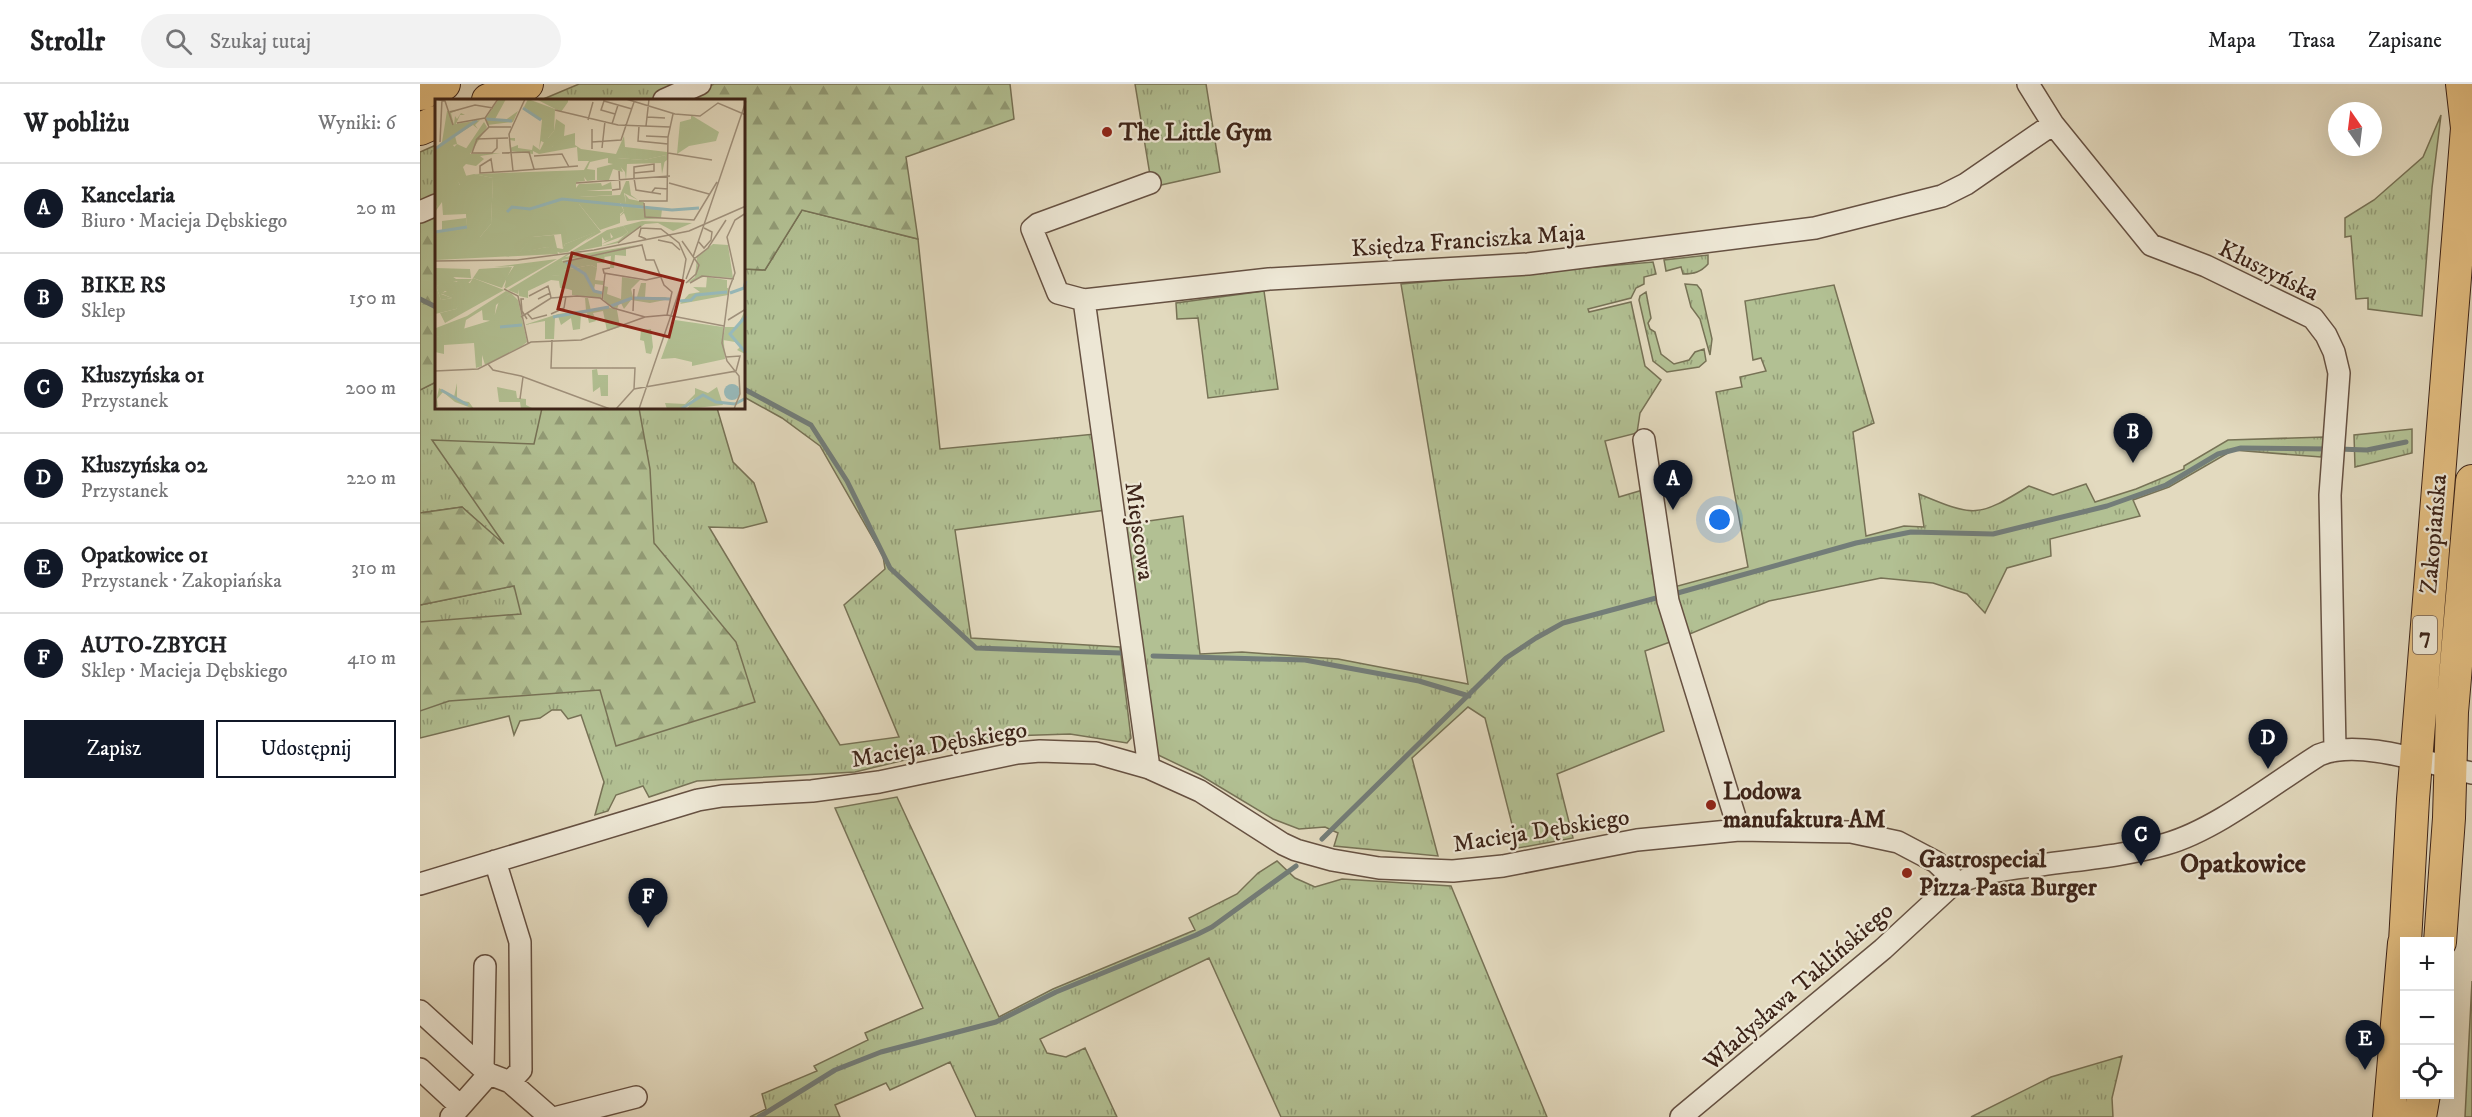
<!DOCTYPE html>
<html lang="pl">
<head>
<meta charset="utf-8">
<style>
  :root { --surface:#fff; --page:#f2f2f2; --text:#202124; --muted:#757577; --line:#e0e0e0; --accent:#111827 }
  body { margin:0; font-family:"IM FELL DW Pica",serif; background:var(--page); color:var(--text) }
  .controls { position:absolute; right:18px; bottom:18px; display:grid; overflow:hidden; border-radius:0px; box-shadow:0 6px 24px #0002 }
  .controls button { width:54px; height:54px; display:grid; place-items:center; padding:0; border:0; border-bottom:2px solid var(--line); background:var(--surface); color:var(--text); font:30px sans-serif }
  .compass { position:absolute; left:1908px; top:18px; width:54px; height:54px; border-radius:50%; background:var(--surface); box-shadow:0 6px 24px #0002; rotate:346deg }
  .you { position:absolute; left:1300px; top:436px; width:21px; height:21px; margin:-15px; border:4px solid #fff; border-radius:50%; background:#1a73e8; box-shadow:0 0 0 9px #1a73e833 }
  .badge { display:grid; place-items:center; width:39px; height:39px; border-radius:50%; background:var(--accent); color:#fff; font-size:20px; font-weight:700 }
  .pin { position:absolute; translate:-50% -50px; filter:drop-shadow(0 2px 3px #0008) }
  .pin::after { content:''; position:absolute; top:32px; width:21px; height:18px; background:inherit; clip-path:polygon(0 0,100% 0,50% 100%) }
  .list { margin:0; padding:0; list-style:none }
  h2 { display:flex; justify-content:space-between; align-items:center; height:78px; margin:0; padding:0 24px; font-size:26px }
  h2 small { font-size:20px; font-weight:400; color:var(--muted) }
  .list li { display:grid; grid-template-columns:39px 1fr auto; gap:18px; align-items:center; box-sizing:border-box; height:90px; padding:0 24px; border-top:2px solid var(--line) }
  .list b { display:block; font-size:22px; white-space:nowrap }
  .list p { margin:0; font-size:20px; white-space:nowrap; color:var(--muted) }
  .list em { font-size:20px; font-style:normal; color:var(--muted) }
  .actions { display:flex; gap:12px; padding:18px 24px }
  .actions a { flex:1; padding:14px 0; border:2px solid var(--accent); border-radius:0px; text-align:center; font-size:21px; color:var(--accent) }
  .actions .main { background:var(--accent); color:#fff }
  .icon { flex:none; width:33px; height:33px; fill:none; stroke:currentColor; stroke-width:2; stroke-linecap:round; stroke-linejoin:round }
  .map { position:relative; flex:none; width:2052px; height:1033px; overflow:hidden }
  header { display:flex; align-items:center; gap:36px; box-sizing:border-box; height:84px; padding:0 30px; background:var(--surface); border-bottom:2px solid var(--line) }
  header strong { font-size:28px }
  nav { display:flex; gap:33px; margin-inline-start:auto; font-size:21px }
  .search { width:420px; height:54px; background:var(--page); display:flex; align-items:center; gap:15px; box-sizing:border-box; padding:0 21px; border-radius:33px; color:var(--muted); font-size:22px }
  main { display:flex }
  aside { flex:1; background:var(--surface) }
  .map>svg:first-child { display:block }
</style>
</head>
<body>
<header>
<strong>Strollr</strong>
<div class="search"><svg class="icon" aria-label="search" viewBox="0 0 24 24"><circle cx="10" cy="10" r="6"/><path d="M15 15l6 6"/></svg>Szukaj tutaj</div>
<nav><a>Mapa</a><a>Trasa</a><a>Zapisane</a></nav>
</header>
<main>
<aside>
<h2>W pobliżu<small>Wyniki: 6</small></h2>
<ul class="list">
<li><span class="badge">A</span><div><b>Kancelaria</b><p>Biuro · Macieja Dębskiego</p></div><em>20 m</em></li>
<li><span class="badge">B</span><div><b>BIKE RS</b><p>Sklep</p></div><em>150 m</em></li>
<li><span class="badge">C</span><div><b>Kłuszyńska 01</b><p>Przystanek</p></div><em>200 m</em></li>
<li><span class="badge">D</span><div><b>Kłuszyńska 02</b><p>Przystanek</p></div><em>220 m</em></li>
<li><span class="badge">E</span><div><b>Opatkowice 01</b><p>Przystanek · Zakopiańska</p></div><em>310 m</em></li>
<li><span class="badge">F</span><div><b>AUTO-ZBYCH</b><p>Sklep · Macieja Dębskiego</p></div><em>410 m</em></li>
</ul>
<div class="actions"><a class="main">Zapisz</a><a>Udostępnij</a></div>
</aside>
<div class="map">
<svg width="2052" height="1033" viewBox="0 0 2052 1033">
  <defs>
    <pattern id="grass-tufts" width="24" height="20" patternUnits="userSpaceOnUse" patternTransform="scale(1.5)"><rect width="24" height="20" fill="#b2c093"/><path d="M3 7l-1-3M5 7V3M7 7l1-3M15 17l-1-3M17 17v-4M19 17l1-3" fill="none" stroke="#929c77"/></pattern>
    <pattern id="forest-firs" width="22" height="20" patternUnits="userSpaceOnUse" patternTransform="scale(1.5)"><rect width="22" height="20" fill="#b2c093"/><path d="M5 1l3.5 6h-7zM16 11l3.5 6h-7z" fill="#929c77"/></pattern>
  </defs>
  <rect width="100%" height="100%" fill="#e3dabf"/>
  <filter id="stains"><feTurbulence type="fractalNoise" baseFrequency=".00333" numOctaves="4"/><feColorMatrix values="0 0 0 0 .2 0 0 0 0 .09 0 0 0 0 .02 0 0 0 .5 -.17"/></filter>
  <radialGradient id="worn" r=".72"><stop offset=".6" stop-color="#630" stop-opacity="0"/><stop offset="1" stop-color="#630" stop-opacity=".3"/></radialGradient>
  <path fill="url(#grass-tufts)" stroke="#777256" stroke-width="1.5" d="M159 0H267L232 16H121Z
    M715 0H786L800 88 732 103Z
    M2021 31 2012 104 2002 232 1948 225V214L1936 215 1931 152 1925 153V134L1954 116 2003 73Z
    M16 61V113L0 120V68Z
    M382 126 498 155 520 365 675 350 686 426 535 446 551 554 700 563 711 654 707 659 650 650 590 652 506 670H497L489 675 435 688 277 697 229 713 223 702 196 711 188 727 175 731 184 698 161 631 148 635 141 626H132L120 634 100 637 94 651 89 632 0 654V521L122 496 42 423 0 429V306L16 298V324H297L313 378 334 399 347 438 323 444 289 443 420 661 479 653 424 521 465 485 463 472 400 362 362 334 324 313V185L345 186Z
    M1288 171V180C1281 188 1274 190 1263 190L1261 183 1246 187 1244 176Z
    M1233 178 1236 190 1224 193V200L1216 204 1211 214 1168 225 1169 228 1211 218 1225 282 1241 296 1220 329 1217 349 1185 357 1199 413 1226 405 1253 557 1225 567 1244 647 1137 690 1153 754 1098 764 1065 634 1048 623 992 674 1018 772 914 762 918 749 905 743 879 745 853 735 780 691 734 669 701 441 763 432 780 570 822 568 918 575 1048 600 981 200Z
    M1265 200 1277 201 1281 206 1292 255 1290 271 1280 235 1271 223Z
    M1414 201 1454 339 1433 348 1446 452 1484 442 1504 443 1499 410C1555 433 1557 434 1609 402L1633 411 1666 400 1675 418 1716 405 1764 385V382L1808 356 1904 353 1901 373 1813 366 1749 403 1713 416 1720 432 1630 455 1631 472 1587 484 1565 529 1547 510 1513 499 1461 494 1349 517 1265 552 1254 503 1328 483 1296 308 1322 303 1320 293 1346 287 1341 274 1333 276 1325 217Z
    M844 207 858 305 788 314 778 234 757 235 756 219Z
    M1226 208 1231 234 1228 239 1230 245 1235 248 1241 270 1254 280 1269 276 1275 268 1284 265 1286 277 1279 283 1247 288 1233 277 1219 216 1220 212Z
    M1992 345V369L1935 383 1934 351Z
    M477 713 579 933 633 905 775 846 769 834 817 810 838 789 857 777 875 794 895 803 922 795 1031 802 1127 1033H861L789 874 620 955 627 969 646 973 665 964 697 1033H556L530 978 470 1006 466 999 415 1021 420 1033H330L346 1025 342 1010 397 987 394 982 448 956 445 949 503 924 415 724Z
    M2052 897V1033H2045Z
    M1702 972 1692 1014 1693 1033H1551L1631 993Z"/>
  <path fill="url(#forest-firs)" stroke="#777256" stroke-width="1.5" d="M294 0H590L594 35 486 73 498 155 382 126 345 186 324 185V16H258Z
    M16 127V298L0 306V134Z
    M122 324H219L230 385 234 459 316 558 335 618 196 662 180 606 29 617 0 627V538L101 530 94 502 0 521V429L42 423 84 460 12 356 114 360Z"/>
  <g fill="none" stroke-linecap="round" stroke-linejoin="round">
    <path stroke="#737d79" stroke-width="5" d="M0 215 16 223
      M324 305 391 341 427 397 470 484 556 564 701 569
      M1918 365 1947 366 1986 358
      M1254 510 1436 459 1491 448 1573 450 1687 422 1746 401 1798 370 1821 364 1909 365
      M733 572 885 576 999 597 1049 612
      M902 755 1086 574 1116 554 1143 539 1240 513
      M339 1033 415 986 461 968 576 938 636 908 776 851 792 843 876 782"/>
    <g stroke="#665142" stroke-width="24">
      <path id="minor" d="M1608 0 1633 40 1731 161 1786 182 1893 234 1906 251 1914 268 1919 289 1910 411 1915 665
        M244 16 280 0
        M730 99 618 140 612 145 638 209 664 216 849 195 1108 180 1395 144 1522 112 1546 100 1633 40
        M0 128 16 121
        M664 216 729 684
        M1224 356 1248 517 1319 746
        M0 800 278 716 302 712 392 707 459 698 597 669 620 667 676 669 729 684 780 707 863 760 876 766 912 776 959 784 1033 787 1083 782 1217 756 1319 746 1431 748 1478 758 1516 778 1538 799
        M0 927 69 990
        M0 985 40 1022
        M63 985 65 882
        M90 998 130 1033
        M31 1033 69 990 90 998 101 986 100 858 75 777
        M138 1033 216 1013
        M1261 1033 1463 865 1529 804C1557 787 1589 785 1621 781 1663 775 1705 772 1746 760 1796 746 1854 699 1899 671 1939 654 2010 680 2052 689"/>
    </g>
    <g stroke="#3c2318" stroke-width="34">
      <path id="highway" d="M0 10 24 0
        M68 16 107 0
        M0 45 16 38
        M1985 858 1993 715 2047 44 2042 0
        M2020 858 2029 734 2032 628 2052 397
        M1969 1033 1984 859
        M2000 1033 2004 1010"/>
    </g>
    <use href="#minor" stroke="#ede7d5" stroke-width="21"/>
    <use href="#highway" stroke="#e2bd80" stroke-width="32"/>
  </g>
  <g fill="#8f2418" stroke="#ede7d5" stroke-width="2">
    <circle cx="687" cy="48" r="6"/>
    <circle cx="1291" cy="721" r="6"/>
    <circle cx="1487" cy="789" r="6"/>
  </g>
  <g text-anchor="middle" stroke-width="4.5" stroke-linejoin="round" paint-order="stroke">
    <rect fill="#ede7d5" stroke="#715e51" stroke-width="1.5" x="1993" y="532" width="24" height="38" rx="4.5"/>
    <g font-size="22" font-weight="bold" fill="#3c2318">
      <text x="2005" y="559">7</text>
    </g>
    <g font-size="24" font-weight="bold" fill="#3c2318" stroke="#ede7d5" text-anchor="start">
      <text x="699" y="56">The Little Gym</text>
      <text x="1303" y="715">Lodowa<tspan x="1303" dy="28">manufaktura AM</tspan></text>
      <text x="1499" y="783">Gastrospecial<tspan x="1499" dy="28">Pizza Pasta Burger</tspan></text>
    </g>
    <g font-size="24" fill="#3c2318" stroke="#ede7d5">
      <text transform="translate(1048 156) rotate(-4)" y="8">Księdza Franciszka Maja</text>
      <text transform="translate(1849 186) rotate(26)" y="8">Kłuszyńska</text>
      <text transform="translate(720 447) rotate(82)" y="8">Miejscowa</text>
      <text transform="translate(2013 450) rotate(-85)" y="8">Zakopiańska</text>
      <text transform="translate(519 660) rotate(-10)" y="8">Macieja Dębskiego</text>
      <text transform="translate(1121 746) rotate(-9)" y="8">Macieja Dębskiego</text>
      <text transform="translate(1378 902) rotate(-41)" y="8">Władysława Taklińskiego</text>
    </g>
    <g font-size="27" font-weight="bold" fill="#3c2318" stroke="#ede7d5">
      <text x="1823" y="788">Opatkowice</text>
    </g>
  </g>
  <g transform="translate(15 15)">
    <rect width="310" height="310" fill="#e3dabf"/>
    <path d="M24 11 16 14 19 26 20 17 22 20 26 14 30 16H25L21 25 45 21 40 26 43 30 38 26 20 37 22 45 18 46 26 57 49 23 52 28 35 55 66 54 45 57 49 60 41 67 31 65 28 68 32 79H22L25 87 12 91 0 109V50L7 43 12 12ZM121 20 130 26 129 37 140 34V46L146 50 181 55 189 37 190 48 232 53V61L228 64 231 56 209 61 182 59 188 73 178 70 174 81H162V69L178 65 173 64V59L155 63 152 70 160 71V81L152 82 149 78 150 82 141 83V89L144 85 166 84 167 87 176 83 177 90 151 92H177V96L144 98V105L166 133 150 142 161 133 130 145 128 150 126 135 97 138 85 153 112 148 122 150 123 155 0 161V134L33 128V138H45L56 125 58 79 39 75 149 71 154 62H143L142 48 104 55 98 52V55L75 52 74 40V35L76 29 74 39H80V42L75 41V49L83 46V49L97 51 98 46 105 51 110 41 118 48V39H113L119 32ZM190 95 194 100 209 103 208 108 200 109 227 110 226 119 192 122 189 114 184 118 189 112 186 104H191ZM207 122 257 124 238 132 223 124 210 125 183 144 138 153 130 158 202 146 191 149V157L180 156 179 169H175L176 157 169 158 170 154 127 161 129 171 156 166 162 169 160 181 169 182 168 186 160 185 159 191 167 194 166 199 137 196V190L125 189 124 182H136L134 178 116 176V181L93 192V199L84 197 83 190V195L73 191 172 131ZM188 127 193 133 183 142 167 147V138L170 142 176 140 175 132ZM278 145 293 146 298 179 271 177 252 184 260 178 262 158ZM122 160 70 190 71 179 79 167 59 168ZM0 169 35 170 36 179 0 177ZM187 178 205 181 196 190 198 198H202L206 184H211L210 198H230L235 200 215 204 196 201 189 210 185 202 182 210 176 208 168 200 169 187 173 188 172 195 186 200ZM38 179 69 191 10 224 5 214 21 210 25 203 18 196 10 192 6 195 17 199 6 201 1 187 14 182 35 184ZM76 194 83 201 92 243 87 247 50 266 47 256V267L41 269 39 244 9 246V255L0 253 1 238 54 222 60 215 64 202ZM150 199H153L156 212 173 208 182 211 185 228 172 232 168 212 158 214 161 222 154 224 152 214 146 215 145 230 138 231 136 219 126 226 123 217 120 218 119 240H110V222L89 226 123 215 151 211ZM240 221 288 228 290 260 257 267V263L240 259 226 260ZM216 230 218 248 216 255 211 254 209 242 205 241 206 231ZM162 270 163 276H173V297H166L165 288 158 293 157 271ZM22 284V301L34 303 39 310 20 303 8 293 2 300 3 308 0 307 4 289 19 298ZM62 288 81 292 82 299 91 300V306L99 310H86L85 303H64Z" fill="#b2c093" fill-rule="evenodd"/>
    <path d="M64 0H71L59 22H69L83 12 78 23 52 26 51 19ZM93 0 120 10 119 32 113 39H118V48L106 42 104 51 107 21 89 8ZM256 16 284 33 281 42 254 47 242 55 245 23 256 20ZM22 45 35 51 27 60 16 61V51ZM231 56 227 75 226 64 192 65 191 81 190 73 182 64V59L209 61ZM39 75 58 79 56 125 45 138H32L31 115 8 116 7 103 0 113 3 102 15 86H25L21 79ZM191 82H194L196 96 203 101 189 94 191 104H185L189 112 185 115V124L165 131 133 153 125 154 112 148 84 154 96 138 119 136 122 149 128 150 130 145 165 131 144 105V98L185 96ZM188 127 193 133 188 137 167 145 178 138 174 132ZM170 154 169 164H162V169L156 166 129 171 125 166 119 168 126 162ZM90 166 102 168 69 188 77 171ZM77 168 67 189 38 179 44 170ZM140 171 145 172 147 192H139L127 188 125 182 116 181V176L134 177 133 173 138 175ZM10 172 21 180H37L26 192 22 182 1 187 6 201 17 199 5 194 16 192 18 196 24 192 25 203 34 205H25L21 210 0 215V173L1 177ZM258 188 293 189V196L245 205 254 195 265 193ZM71 192 76 194 61 206 59 222 48 221 47 211 31 221 29 231 2 238 0 247 1 229 32 217ZM310 211 309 223 310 255 302 251 305 248 300 243 288 241 290 228H302ZM282 288 288 306 252 310 259 299 245 310H232L230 304 250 305 260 295V289L273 294Z" fill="#b2c093"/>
    <path d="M101 0H133V3L126 13ZM126 103 128 107 123 110 83 111 82 106ZM31 119 32 127 7 132V122ZM272 178 292 181V189H271Z" fill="#b2c093"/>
    <path d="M289 293a8 8 0 1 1 16 0a8 8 0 1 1-16 0Z" fill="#97b9ba"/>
    <path fill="none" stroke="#97b9ba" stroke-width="3" d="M88 9 106 21M51 20 77 22M0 50 42 21M72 113 77 108 95 110 127 100 237 111 264 109M0 133 32 128M131 163 150 175 159 192 167 194M295 194 309 189 311 182M199 199 236 200M245 202 256 201 261 196 292 193M176 207 197 199M311 217 295 235 311 254M118 218 174 208M65 228 87 226M6 291 33 306M246 310 268 296 281 303 300 305 311 299"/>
    <path fill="none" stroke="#a0917c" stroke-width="1.5" d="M0 0 10 2 18 26M191 0 240 15 265 17 283 4 311 16M120 11 183 26 235 28M15 13 40 6 58 9M180 15 166 11 169 2 197 10M212 18 230 19M153 21 158 3M22 24 50 19M177 25 183 6M204 27 203 42 233 45M211 27 214 0M54 28 50 19 63 0M157 30V50M211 37 233 38M73 39 42 40 54 28H76M42 40 37 54H57L62 49V40M5 43 7 0M157 43 186 41 199 3M167 49 170 22M67 54 94 53 99 70M233 54 277 61M99 57 127 55 134 68M78 72 143 67M58 73 56 60 45 67V74L78 72 74 35 90 0M199 74 219 72V65L199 68V79L201 91 226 95M141 84 235 77M234 84 274 95M177 91 185 90 184 72M217 93 220 89 233 90M204 102H232L233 38 238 15M209 104 210 118 259 121 282 83M223 141 237 144 245 151M247 142 264 166 261 175 251 184M263 142 269 149 276 141 277 133 269 129M183 144 206 127M258 158 311 2M0 162 82 161 159 151 254 132 311 107M128 163 207 146 211 161H219L229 186 237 193 232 216M175 169 168 170 169 174 211 181 225 178M251 180 259 160 273 149 291 121M255 184 267 177 299 180M69 190 83 197 93 244M94 197 113 187 115 194M89 200H86L87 212 92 220M103 200 115 194 116 199M167 201 170 175M198 212 199 190M92 214 97 220 112 216M116 215 129 209 131 197M86 218 116 199 142 197 165 199 178 209 210 218M293 221 311 210M117 241 116 269H200L199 290M53 265 58 271 86 277 175 310M0 272 43 270 96 243 146 241 210 218 232 216 289 227M85 300 88 278M181 310 199 290 301 272 305 257 291 258M204 310 247 184 251 160 244 144 226 130 206 129 204 137 211 140M299 310 305 295 304 277 292 262 287 244 294 190 300 174 292 138 300 121 311 114"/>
    <path fill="#8f2418" fill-opacity="0.15" stroke="#8f2418" stroke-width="3" d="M137 154 248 182 234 238 123 210Z"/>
    <rect width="310" height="310" fill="none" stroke="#3c2318" stroke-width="3"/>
  </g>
  <rect width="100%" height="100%" filter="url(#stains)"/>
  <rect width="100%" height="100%" fill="url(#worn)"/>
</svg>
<div class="controls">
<button>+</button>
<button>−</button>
<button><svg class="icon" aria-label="locate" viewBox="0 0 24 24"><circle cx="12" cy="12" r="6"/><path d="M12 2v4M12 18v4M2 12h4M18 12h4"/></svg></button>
</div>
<svg class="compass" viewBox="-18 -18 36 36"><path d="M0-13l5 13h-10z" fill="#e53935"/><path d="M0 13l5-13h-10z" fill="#757577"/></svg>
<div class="you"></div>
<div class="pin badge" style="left:1253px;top:426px">A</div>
<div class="pin badge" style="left:1713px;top:379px">B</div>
<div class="pin badge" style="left:1721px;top:782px">C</div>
<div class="pin badge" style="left:1848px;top:685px">D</div>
<div class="pin badge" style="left:1945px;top:986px">E</div>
<div class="pin badge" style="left:228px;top:844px">F</div>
</div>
</main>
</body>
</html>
